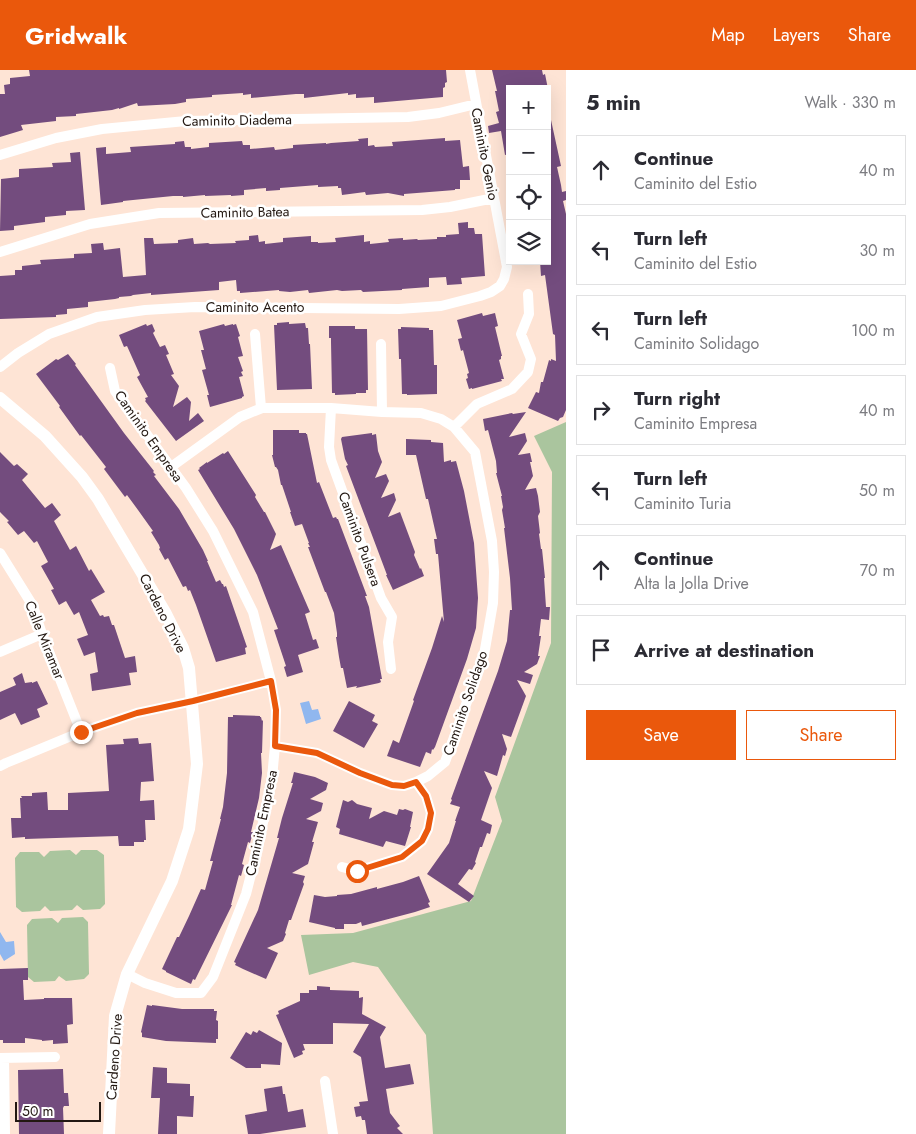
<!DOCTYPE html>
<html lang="en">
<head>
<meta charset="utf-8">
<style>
  :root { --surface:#fff; --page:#f2f2f3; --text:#2b2b33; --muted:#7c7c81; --line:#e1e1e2; --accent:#ea580c }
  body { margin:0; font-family:Jost,sans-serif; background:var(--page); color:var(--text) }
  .controls { position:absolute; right:15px; top:15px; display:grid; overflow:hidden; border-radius:0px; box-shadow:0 5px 20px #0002 }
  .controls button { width:45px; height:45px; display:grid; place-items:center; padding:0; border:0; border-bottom:1px solid var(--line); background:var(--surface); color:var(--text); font:25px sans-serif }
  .scale { position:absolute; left:15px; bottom:12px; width:86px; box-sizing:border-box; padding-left:5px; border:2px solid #231812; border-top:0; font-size:14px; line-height:18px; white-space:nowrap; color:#231812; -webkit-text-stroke:4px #fff; paint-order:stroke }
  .stop { position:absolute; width:15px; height:15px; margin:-11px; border:4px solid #ea580c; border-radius:50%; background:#fff }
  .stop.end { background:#ea580c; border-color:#fff; box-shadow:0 1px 5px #0008 }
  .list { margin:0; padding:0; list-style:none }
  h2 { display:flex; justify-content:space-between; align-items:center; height:65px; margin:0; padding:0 20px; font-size:21px }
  h2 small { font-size:16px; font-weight:400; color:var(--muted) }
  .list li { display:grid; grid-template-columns:32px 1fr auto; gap:15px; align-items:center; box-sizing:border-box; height:70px; margin:0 10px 10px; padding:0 10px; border:1px solid var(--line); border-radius:0px }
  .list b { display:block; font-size:19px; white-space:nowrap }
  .list p { margin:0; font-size:16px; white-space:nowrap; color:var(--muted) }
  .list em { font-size:16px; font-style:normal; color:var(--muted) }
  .actions { display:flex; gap:10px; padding:15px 20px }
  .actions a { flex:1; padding:11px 0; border:1px solid var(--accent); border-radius:0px; text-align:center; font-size:18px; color:var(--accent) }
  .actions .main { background:var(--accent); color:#fff }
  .icon { flex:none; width:28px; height:28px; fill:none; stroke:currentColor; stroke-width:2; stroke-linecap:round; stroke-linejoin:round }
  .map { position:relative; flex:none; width:566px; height:1064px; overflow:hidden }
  header { display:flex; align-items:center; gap:30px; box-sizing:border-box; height:70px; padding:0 25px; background:var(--accent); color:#fff }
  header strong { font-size:24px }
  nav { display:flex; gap:28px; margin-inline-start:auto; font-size:18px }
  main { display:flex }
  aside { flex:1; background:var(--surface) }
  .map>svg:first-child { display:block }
</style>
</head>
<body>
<header>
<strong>Gridwalk</strong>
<nav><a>Map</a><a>Layers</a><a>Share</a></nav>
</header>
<main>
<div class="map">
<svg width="566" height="1064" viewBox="0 0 566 1064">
  <rect width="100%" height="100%" fill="#fee4d5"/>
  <path fill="#aac59e" d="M566 352V1064H433L426 965 378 897 353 892 309 905 301 865 353 863 471 831 502 751 495 727 551 573 552 402 534 366Z
    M70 780 76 785 81 780H97L104 785 105 834 100 839 83 840 77 835 72 840 50 841 45 836 40 841 22 842 16 837 15 788 20 782H39L44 787 50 781Z
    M83 847 88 852 89 904 84 909 66 911 59 906 55 911 34 912 28 907 27 855 32 849 52 848 58 853 62 848Z"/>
  <path fill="#90b7ef" d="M309 631 312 640 318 639 321 649 306 654 300 633Z
    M0 862 6 872 14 871 15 884 4 891 0 884Z"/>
  <path fill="#734c7e" d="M29 0H446L447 12 445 13V17L443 18V27L374 33V27L356 28V24L348 25V23L304 28V24H296L251 28V24L243 25V23L212 25V27L186 29V32L175 34 138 36 137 33 119 39V38L112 40 76 44V46L56 47V51L21 55 23 60 0 67V24H5L4 15 10 14V8L30 6Z
    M492 0H542L543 5 545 4 548 19H510V84L505 85 501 61 489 63 488 56 499 53 496 42 499 41 495 21H497Z
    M547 50H551L561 96 557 97 561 115 562 122 566 121V130L563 131 566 144V340L563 347 560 348 558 351 528 338 536 322 539 323 541 312H543L549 290 551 291V289L556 291 555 265 553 264 545 205 541 206 540 191H547Z
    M368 68V76L374 75 375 77 393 76 392 72 445 68V71L460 70 463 97 469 96 470 110H460V119H455V120L404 124V126L388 123 366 125 365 122 342 125 341 118H338V116L318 117V115L280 118V120L266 121V118L244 120V125L231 126V125L205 126V125L183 127V126H173L123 131V132L101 135 96 78 106 77V84L131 82 130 77 175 74V72L184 71 185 77H191V79L209 77V73L242 71 243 75H250V79L274 77 275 80 293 78V75L326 73V74L331 73 359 71 358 69Z
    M80 82 85 140 66 141V145L45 147V152L14 156V160L0 161 1 109 19 107V99L53 97 52 93 71 92 70 83Z
    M468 152V158H474L475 164H482L485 206 461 208 462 214 447 215 446 207 429 208V217L402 219V220L363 222 361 220 342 221 337 220 309 223 308 220 290 222 279 221V220L240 223V221H237L236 210 219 212V220L151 225V223L133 225 131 226 119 227V228L115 229 88 232V237L67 239V244L56 245V247L0 249V206L15 205V200H22V196L41 194 40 190 74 188V184L92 183 91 174 103 173 104 180 120 178 123 207 146 205 144 168H153L154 174 178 173V170L193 168 194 174 208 173 210 174 236 173 235 171 249 170V166L258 165 259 172 265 171V174L283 172V168L311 166V172H318V173L336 172 335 168 364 165V172L370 171V174L389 172 388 169 403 168V170L417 169 418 170 437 169V167H446V165L459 164 458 153Z
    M482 243 483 246 495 243 498 256 495 257 502 286H501V289L499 290 504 309H501L502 311 472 319V318L469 319 466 309 468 308 467 304 469 303 464 284 463 280 461 281 458 269 462 268 457 250Z
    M289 252V254L305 253 306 258H308L309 274H310L312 319 277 320 274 255H277V253Z
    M146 254 147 256 152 254 155 261 153 263 160 277 165 275 169 284 166 285 174 304 171 305 179 316 173 337 187 327 191 332 189 351 198 343 204 351 176 371 145 331 146 330 145 328 148 327 137 307 140 305 127 276 124 277 119 265Z
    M224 254 225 256 233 254V255L236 254 240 266 238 267 243 286 238 287 243 301 241 302 243 306 239 307 244 326 242 327V328L210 337 207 325H209L202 300 206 299 201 280H204L199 261Z
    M329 256H355V259H367L368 320H366V323H356V324L335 325V323H332L331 272V268H329Z
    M401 257 429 258V260H433L434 295H437V324L407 325V324H402L401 289H399L398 259H401Z
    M68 284 76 294 75 295 124 363 154 401 153 402 156 405 154 406 179 439 203 480 208 491H207L216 512 220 510 222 514H223L224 517 226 516 247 577 245 578 246 584 216 592 196 535 190 520 188 521 186 516 183 517 168 488 165 490 159 479 160 478 159 475 151 462 153 461 138 440 127 425 125 427 104 399 106 397 81 365 80 366 59 337 60 336 36 304 56 289 58 290Z
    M526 342 509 367 525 363 527 371 518 385 530 383 532 392H530L533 406 525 420 536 418 538 426 540 442 538 446 540 463 539 464 541 479H542L545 508H544L546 537H550L549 550 541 549 539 566H541L538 586H540L537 594 524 602 533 605 530 614 517 610 526 626 511 667 502 664 507 679 505 686 503 685 497 706 484 701 492 718 481 750 492 755 490 764 487 763 482 777H480L475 792 476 793 472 800 469 799 458 814 474 826 469 832 427 804 449 773 456 751H455L460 737 450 734 452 730 451 729 498 601 507 571 510 540H512L510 508 504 458H505L502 440 503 437 501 426H502L496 403H497L496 391 488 360 485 361 483 349 512 343 513 344Z
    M273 360H299V363H306V364H307L317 413 319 412 333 448 336 447 337 449H338L367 526H365L369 537 382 609H380L381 612 379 613 356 618 357 616 347 618 343 598H341L339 587 336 567H337V563L334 543 326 522H325L308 477H310L308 473H309L302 454 295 456 290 442H291L282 415H281L278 400 276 397H275L272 385H273Z
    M372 363V365L376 364 378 381 382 392 375 408 386 404 389 411 381 428 394 423 396 430 388 447 400 442 415 482 414 485 420 499 421 498 424 506 393 520 386 505H387L346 396 348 395 345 389 341 369 342 367Z
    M406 369 431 370V372L443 373 444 392 451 390V392L456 391 464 421 474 473 478 528 476 558 467 589 435 677 433 680 432 679 431 684 426 682 420 697 387 686 393 670 399 673 414 631 413 630 432 578 442 546 444 552 438 484H436L434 469H437L428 429H426L416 385H406Z
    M228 381 256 425 255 427 264 442H265L276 464 270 480 281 475 310 542 305 544 313 570 316 569 319 578 298 585 303 602 287 607 284 597 286 596 274 560 278 559 257 505 234 459 198 400 200 399 199 398 207 392V393L223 383 224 384Z
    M0 382 14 396 17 394 28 404 22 410 45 438 52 433 61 445 54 451 70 480 76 476 89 501 91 499 105 522 91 530 100 546 103 545 104 547 109 546 112 555H114L125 588 135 586 137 602 129 603 131 615 92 621 90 604 98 602 95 582 84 586 77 569 88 565 79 542 74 545 66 531 59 535 51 520 54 519 41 496 48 492 37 471 34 473 24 461 18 465 7 452 9 451 0 442Z
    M22 603 25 613 32 612V613L37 611 48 634 37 639 40 647 21 655 15 643 0 650V622L16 615 13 608Z
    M349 631 375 645 372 651 378 654 364 678 333 661Z
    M233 645 260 646V647H261L262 651 263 650 262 683H261L262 703 259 728 251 762H253L250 773 248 772 242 794 244 795 241 806 239 805 231 835H232L195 910 193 909 191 914 166 902V901L162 899 177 867H179L189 846 201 819 205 820 213 791H210L221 749H220L223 737 227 703 228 647H233Z
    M138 668 139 674 151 673 154 711 141 712 140 731 154 730 155 750H145L146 770H144V772H134V776H119L118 766 25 769V767L12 768 11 748H21L20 728H22L21 726H32V723L47 722 48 740H68V723L109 721 106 675 124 674 123 669Z
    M294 702 315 707 328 713 326 720 310 729 323 733 321 741 306 749 318 752 312 772H314L308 794 292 803 305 806 303 812 304 814 291 850H289L285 863 286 864 283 871 267 878 278 883 266 909 243 899 235 895 236 893 234 892 258 840 279 768H277L282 748 293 713H291L292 710Z
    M343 730 348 732 352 730 357 734 372 738 369 749 384 741 397 745 399 739 403 740 405 739 413 742 410 757H411L405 776 386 771 383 777 339 764 340 759 336 757Z
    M419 806 430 832 428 833 430 837 415 842 362 856 361 852 356 854H344V859H335V858L309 852 314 825 325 827 337 826V825L351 824 377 817V819L403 812Z
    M28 898V910H23L24 930 44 929V928H72L73 954 67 955 68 973 53 974V970L42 971V970L25 968V973H3V970H0V899Z
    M317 916 330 917V920L359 921V928L363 927 362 944 386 957 380 967 385 998 410 994 414 1014 386 1019 390 1043 400 1056 397 1058 403 1064H367L365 1050H362L361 1046 356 1047 354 1037 360 1036 359 1032 368 1031 361 987 353 982 369 954 333 953V974H303L305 980 302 981 303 984 294 988 276 945 279 944 278 941 300 931V923H309V920H317Z
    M147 935 152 936V935L182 939H214V941H217L216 950 218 951V969H216V973L166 971 142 967V963L141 962Z
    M259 960 282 973 280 995 261 994V998H246L230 988 246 962 251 965 253 961 257 963Z
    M153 997 167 998V1013L190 1014V1026H194L193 1047 177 1046V1064H158L160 1028H151Z
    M63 999 64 1023H68L69 1036H64L63 1038 64 1064H19L18 1000Z
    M282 1016 283 1024H285L288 1042 303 1039 306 1057 260 1064H248L245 1045 267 1041 264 1019Z"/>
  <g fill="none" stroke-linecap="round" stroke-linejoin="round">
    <path stroke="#fff" stroke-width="10" d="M0 85 56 68 102 59 186 51 408 47 439 43 476 34
      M0 182 90 154 159 143 422 140 450 137 494 128
      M255 264 261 338
      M381 274 382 342
      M0 297 18 283 49 264 97 247 145 240 195 237 399 239 441 236 480 226 491 222 500 216 504 209 507 197 470 0
      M110 298 115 321 186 418 213 461 253 542 271 611 276 640 275 676 272 708 258 777 246 824 213 907 201 923H176L145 913 127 904
      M331 338 329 377 331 390 381 528 392 547 388 572 391 599
      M454 357 477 334 512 319 528 302 531 289 521 264 529 244 528 224
      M171 397 240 347 262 338H331L382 342 421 343 441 349 454 357 475 382 492 471 494 502 493 533 484 585 445 692 428 706 416 712 404 716 392 715 360 703 317 683 275 676
      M0 483 33 536 42 564 81 662
      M0 582 42 564
      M0 696 6 693 81 662 137 643 193 631 271 611
      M342 797 357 801 402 787 422 771 428 759 431 743 426 726 416 712
      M0 988 55 987
      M4 988 5 1064
      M325 1011 333 1064"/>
    <path stroke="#fff" stroke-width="12" d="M0 328 45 366 82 407 98 429 165 542 183 578 189 598 197 694 189 759 172 811 127 904 115 946 109 1064"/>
  </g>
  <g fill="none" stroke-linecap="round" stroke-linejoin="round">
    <path stroke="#ea580c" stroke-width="6" d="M81 662 137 643 193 631 271 611 276 640 275 676 317 683 360 703 392 715 404 716 416 712 426 726 431 743 428 759 422 771 402 787 357 801"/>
  </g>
  <g text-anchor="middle" stroke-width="5" stroke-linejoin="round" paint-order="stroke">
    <g font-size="14" fill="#231812" stroke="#fff">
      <text transform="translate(237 50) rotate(-1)" y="5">Caminito Diadema</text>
      <text transform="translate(485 84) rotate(79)" y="5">Caminito Genio</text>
      <text transform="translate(245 142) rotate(-1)" y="5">Caminito Batea</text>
      <text x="255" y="242">Caminito Acento</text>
      <text transform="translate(149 366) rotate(55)" y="5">Caminito Empresa</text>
      <text transform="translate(360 469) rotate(70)" y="5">Caminito Pulsera</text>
      <text transform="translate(163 543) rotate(63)" y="5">Cardeno Drive</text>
      <text transform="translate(45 570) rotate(68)" y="5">Calle Miramar</text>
      <text transform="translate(465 633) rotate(-71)" y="5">Caminito Solidago</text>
      <text transform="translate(261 753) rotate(-78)" y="5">Caminito Empresa</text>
      <text transform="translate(114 987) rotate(-86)" y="5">Cardeno Drive</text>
    </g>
  </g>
</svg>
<div class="controls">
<button>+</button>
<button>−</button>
<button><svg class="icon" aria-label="locate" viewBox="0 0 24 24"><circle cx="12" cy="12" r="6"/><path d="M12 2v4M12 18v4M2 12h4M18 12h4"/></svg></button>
<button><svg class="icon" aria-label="layers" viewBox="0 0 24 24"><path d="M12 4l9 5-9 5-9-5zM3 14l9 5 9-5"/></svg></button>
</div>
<div class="scale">50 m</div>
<div class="stop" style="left:357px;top:801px"></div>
<div class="stop end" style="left:81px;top:662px"></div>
</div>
<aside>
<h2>5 min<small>Walk · 330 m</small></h2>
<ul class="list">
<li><svg class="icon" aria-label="ahead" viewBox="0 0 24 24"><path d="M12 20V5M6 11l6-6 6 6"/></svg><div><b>Continue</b><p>Caminito del Estio</p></div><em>40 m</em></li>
<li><svg class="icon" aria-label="left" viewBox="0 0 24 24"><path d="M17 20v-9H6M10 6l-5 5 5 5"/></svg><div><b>Turn left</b><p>Caminito del Estio</p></div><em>30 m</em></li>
<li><svg class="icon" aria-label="left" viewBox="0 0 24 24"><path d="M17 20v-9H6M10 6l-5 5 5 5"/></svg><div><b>Turn left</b><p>Caminito Solidago</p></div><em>100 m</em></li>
<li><svg class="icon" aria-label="right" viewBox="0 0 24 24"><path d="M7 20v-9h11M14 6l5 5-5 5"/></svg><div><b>Turn right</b><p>Caminito Empresa</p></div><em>40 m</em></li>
<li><svg class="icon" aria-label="left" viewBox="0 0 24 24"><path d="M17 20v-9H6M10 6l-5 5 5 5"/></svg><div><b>Turn left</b><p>Caminito Turia</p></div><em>50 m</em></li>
<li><svg class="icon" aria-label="ahead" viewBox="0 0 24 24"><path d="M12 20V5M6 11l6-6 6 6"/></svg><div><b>Continue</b><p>Alta la Jolla Drive</p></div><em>70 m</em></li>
<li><svg class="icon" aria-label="arrive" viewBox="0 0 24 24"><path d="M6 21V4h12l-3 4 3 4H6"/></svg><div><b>Arrive at destination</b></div></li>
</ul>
<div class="actions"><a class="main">Save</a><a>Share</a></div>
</aside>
</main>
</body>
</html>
